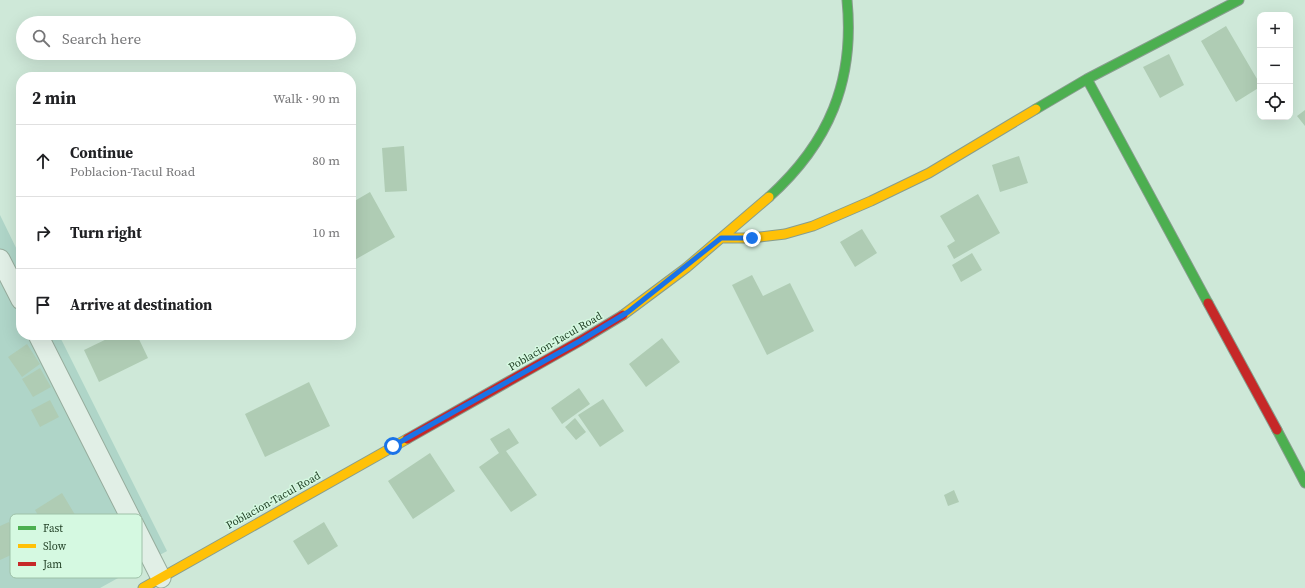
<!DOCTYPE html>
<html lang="en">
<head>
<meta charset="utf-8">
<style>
  :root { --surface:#fff; --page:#f2f2f2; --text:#202124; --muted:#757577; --line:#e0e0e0 }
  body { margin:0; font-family:"Source Serif 4",serif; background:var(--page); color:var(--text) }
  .controls { position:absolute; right:12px; top:12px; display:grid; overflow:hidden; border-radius:8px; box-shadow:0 4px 16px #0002 }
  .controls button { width:36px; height:36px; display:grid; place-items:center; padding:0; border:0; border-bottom:1px solid var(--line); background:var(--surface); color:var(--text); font:20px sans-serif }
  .stop { position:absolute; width:12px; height:12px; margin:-9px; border:3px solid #1a73e8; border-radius:50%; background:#fff }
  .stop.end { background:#1a73e8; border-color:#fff; box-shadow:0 1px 4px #0008 }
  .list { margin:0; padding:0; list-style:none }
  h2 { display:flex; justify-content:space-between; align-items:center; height:52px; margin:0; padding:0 16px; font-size:17px }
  h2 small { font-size:13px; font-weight:400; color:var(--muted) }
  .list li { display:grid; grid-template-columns:26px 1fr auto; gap:12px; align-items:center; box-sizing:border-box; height:72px; padding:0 16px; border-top:1px solid var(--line) }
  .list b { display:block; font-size:15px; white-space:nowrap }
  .list p { margin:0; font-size:13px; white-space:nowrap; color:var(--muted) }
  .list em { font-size:13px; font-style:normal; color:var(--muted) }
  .icon { flex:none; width:22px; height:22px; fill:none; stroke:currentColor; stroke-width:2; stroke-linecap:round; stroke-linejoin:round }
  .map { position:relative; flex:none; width:1305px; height:588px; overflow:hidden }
  .search { position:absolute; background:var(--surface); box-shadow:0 4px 16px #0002; left:16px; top:16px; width:340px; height:44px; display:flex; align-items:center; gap:10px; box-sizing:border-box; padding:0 14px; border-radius:22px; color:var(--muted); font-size:15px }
  .panel { position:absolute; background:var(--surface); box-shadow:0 4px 16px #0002; left:16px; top:72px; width:340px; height:268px; border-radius:16px }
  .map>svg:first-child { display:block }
</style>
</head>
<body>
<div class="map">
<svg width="1305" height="588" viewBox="0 0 1305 588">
  <rect width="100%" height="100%" fill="#cee8d8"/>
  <path fill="#afd5c8" d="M0 215 21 258V335H59L167 551 100 588H0Z"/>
  <path fill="#afccb4" d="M1226 26 1260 84V87L1236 102 1201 41Z
    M1169 54 1184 85 1160 98 1143 67Z
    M1305 110V126L1297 116Z
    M404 146 407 191 385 192 382 148Z
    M1019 156 1028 183 1000 192 992 165Z
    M370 192 395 237 351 262V203Z
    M978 194 1000 233 954 259 947 246 955 241 940 216Z
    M862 229 877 253 855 267 840 242Z
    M972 253 982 270 961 282 952 265Z
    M752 275 763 296 790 283 814 331 767 355 732 285Z
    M115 335H137L148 358 99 382 84 350Z
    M662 338 680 362 646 387 629 364Z
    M27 344 40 364 22 377 8 357Z
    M40 368 51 387 33 397 22 379Z
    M309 382 330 426 265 457 245 414Z
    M579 388 590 404 562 424 551 408Z
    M603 399 624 431 600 447 578 415Z
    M50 400 59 417 40 427 31 410Z
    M575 418 586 432 576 440 565 427Z
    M509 428 519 443 506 451 537 495 511 512 479 467 499 453 490 439Z
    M430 453 455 491 413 519 388 481Z
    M954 490 959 502 948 506 944 495Z
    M62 493 80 523 52 539 35 510Z
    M9 522 22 550 0 560V526Z
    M324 522 338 546 308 565 293 541Z"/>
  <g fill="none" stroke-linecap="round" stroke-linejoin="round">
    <g stroke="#97ad9d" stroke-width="21">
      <path id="lane" d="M0 259 21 300
        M38 335 161 578"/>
    </g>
    <g stroke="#879d8d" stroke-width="11">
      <path id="fast" d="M1087 79 1208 303
        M1036 109 1087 79 1239 0
        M769 197C829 143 855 81 847 0
        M1277 430 1305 483"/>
    </g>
    <g stroke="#879d8d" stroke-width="11">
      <path id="slow" d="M721 238H752L785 234 813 226 871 201 929 173 1036 109
        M623 315 686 268 769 197
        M143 588 407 439"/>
    </g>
    <g stroke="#879d8d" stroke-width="11">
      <path id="jam" d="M1208 303 1277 430
        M407 439 580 341 623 315"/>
    </g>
    <use href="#lane" stroke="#e1efe6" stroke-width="19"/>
    <use href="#fast" stroke="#4caf50" stroke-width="9"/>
    <use href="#slow" stroke="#ffc107" stroke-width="9"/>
    <use href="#jam" stroke="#c62828" stroke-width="9"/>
  </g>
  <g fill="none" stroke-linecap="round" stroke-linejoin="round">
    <path stroke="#1a73e8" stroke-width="5" d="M393 446 580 341 628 312 721 238H752"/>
  </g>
  <g text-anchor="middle" stroke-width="3" stroke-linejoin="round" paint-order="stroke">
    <g font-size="11" fill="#1e3d22" stroke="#d5f9e1">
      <text transform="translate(555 341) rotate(-30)" y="4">Poblacion-Tacul Road</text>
      <text transform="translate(273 500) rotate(-29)" y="4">Poblacion-Tacul Road</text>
    </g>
  </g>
  <rect x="10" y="514" width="132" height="64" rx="6" fill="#d5f9e1" stroke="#9ec1a8" stroke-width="1"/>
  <rect x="18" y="526" width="18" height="4" fill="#4caf50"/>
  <rect x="18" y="544" width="18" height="4" fill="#ffc107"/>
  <rect x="18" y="562" width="18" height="4" fill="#c62828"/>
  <g font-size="11" fill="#1e3d22">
    <text x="43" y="532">Fast</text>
    <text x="43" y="550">Slow</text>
    <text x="43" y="568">Jam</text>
  </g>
</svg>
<div class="controls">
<button>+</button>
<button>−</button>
<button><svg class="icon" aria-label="locate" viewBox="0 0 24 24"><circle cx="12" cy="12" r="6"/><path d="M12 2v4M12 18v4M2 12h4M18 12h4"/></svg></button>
</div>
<div class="stop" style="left:393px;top:446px"></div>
<div class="stop end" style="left:752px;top:238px"></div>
<div class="search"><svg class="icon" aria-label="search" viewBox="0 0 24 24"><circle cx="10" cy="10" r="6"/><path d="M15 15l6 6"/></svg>Search here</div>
<section class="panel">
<h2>2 min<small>Walk · 90 m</small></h2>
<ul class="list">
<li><svg class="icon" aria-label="ahead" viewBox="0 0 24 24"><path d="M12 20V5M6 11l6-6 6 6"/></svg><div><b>Continue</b><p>Poblacion-Tacul Road</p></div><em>80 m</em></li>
<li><svg class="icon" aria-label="right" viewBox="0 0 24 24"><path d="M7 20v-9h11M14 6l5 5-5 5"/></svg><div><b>Turn right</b></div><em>10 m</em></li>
<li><svg class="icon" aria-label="arrive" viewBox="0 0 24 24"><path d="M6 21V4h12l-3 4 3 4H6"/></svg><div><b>Arrive at destination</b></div></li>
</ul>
</section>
</div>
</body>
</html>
